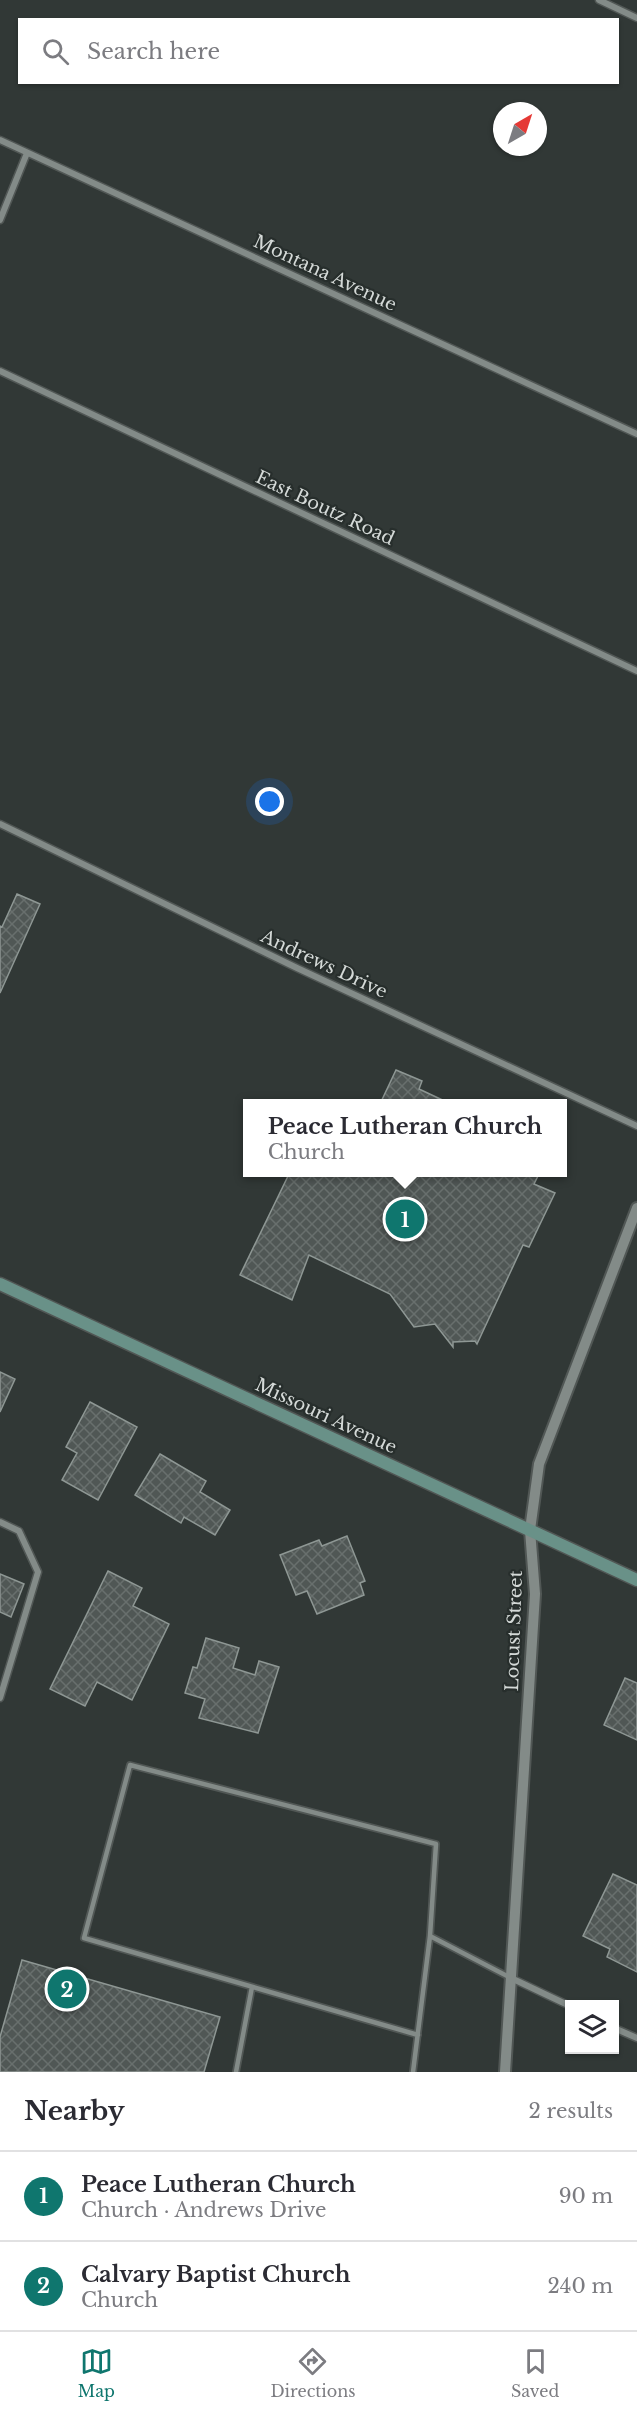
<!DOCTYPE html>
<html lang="en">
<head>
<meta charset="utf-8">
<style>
  :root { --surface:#fff; --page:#f2f2f3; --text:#2b2b33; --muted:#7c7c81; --line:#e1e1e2; --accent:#0f766e }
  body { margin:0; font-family:"Libre Baskerville",serif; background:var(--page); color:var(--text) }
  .controls { position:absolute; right:18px; bottom:18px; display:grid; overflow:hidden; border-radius:0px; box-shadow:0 2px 4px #0004 }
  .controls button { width:54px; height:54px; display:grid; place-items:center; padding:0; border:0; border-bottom:2px solid var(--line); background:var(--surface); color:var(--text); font:30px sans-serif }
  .compass { position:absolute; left:493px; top:102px; width:54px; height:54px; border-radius:50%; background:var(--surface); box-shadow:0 2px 4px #0004; rotate:39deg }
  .you { position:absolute; left:270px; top:802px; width:21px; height:21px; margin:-15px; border:4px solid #fff; border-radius:50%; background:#1a73e8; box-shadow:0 0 0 9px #1a73e833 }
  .badge { display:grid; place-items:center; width:39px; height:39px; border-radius:50%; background:var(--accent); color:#fff; font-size:20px; font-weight:700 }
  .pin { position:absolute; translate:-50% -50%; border:3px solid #fff; box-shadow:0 2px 6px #0006 }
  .popup { position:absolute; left:243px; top:1099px; width:324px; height:78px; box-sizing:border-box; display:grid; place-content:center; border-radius:0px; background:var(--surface); filter:drop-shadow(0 2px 4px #0005); font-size:20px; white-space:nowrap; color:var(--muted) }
  .popup b { font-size:22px; color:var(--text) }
  .popup::after { content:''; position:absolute; left:50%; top:100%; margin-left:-12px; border:12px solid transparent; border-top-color:var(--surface) }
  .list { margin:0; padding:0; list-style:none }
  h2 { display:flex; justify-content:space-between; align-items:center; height:78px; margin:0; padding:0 24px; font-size:26px }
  h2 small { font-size:20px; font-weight:400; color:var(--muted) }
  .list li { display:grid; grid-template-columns:39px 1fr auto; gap:18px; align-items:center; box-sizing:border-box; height:90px; padding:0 24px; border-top:2px solid var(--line) }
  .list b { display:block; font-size:22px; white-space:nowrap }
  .list p { margin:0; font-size:20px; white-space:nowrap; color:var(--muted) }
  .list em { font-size:20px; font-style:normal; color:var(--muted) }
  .icon { flex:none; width:33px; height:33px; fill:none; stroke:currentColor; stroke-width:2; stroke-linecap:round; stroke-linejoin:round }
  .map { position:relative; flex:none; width:637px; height:2072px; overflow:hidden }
  .search { position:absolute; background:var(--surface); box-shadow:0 2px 4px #0004; left:18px; right:18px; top:18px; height:66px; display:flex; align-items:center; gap:15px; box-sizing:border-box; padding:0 21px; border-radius:0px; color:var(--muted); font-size:22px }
  .sheet { height:258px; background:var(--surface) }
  nav { display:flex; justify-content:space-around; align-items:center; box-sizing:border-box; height:84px; border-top:2px solid var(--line); background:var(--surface); font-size:16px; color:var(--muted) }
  nav a { display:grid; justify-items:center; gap:3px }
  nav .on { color:var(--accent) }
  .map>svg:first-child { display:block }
</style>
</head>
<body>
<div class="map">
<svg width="637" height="2072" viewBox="0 0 637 2072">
  <defs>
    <pattern id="building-cross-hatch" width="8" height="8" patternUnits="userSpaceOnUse" patternTransform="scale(1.5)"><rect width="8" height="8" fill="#505755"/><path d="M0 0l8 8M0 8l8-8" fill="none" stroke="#686f6d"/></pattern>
  </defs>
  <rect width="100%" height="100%" fill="#313836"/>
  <path fill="url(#building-cross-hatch)" stroke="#8e9794" stroke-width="1.5" d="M17 894 40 904 0 993V926L2 927Z
    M396 1070 422 1081 419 1089 451 1104H380Z
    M290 1172H533L538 1176 534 1184 555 1193 529 1247 523 1245 477 1344 475 1341 453 1342V1347L435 1324 414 1327 390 1294 309 1255 292 1300 240 1275Z
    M0 1372 15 1379 0 1412Z
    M90 1402 137 1427 98 1500 62 1480 77 1453 66 1447Z
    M160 1454 206 1481 200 1492 230 1510 215 1535 184 1517 181 1523 135 1495Z
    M347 1536 365 1581 360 1583 364 1595 317 1614 307 1591 296 1595 280 1555 319 1540 322 1546Z
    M108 1571 142 1588 133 1606 169 1624 132 1700 97 1682 85 1706 50 1689Z
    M0 1574 24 1584 11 1617 0 1612Z
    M206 1638 239 1648 233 1668 255 1675 259 1661 279 1667 258 1733 199 1718 205 1699 185 1693 193 1667 197 1668Z
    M625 1678 637 1683V1740L604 1725Z
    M613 1874 637 1885V1972L607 1957 610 1949 583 1936Z
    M22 1960 220 2017 204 2072H0V2037Z"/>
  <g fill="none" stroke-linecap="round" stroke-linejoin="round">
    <g stroke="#515755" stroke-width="8">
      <path id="service" d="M418 2035 84 1938 130 1765 436 1844 430 1936
        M236 2072 252 1987
        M413 2072 430 1936 511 1978"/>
    </g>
    <g stroke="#515755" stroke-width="9">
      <path id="minor" d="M599 0 637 18
        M0 140 637 434
        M0 220 27 153
        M0 371 637 671
        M0 824 297 968 637 1126
        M0 1522 19 1531 38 1572 0 1698
        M511 1978 570 2006
        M614 2028 637 2038"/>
    </g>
    <g stroke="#515755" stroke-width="14">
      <path id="tertiary" d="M505 2072 535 1594 530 1530 539 1464 637 1208"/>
    </g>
    <g stroke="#515755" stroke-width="15">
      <path id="secondary" d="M0 1284 637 1580"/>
    </g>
    <use href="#service" stroke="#838b88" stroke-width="4.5"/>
    <use href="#minor" stroke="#838b88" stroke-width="6"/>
    <use href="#tertiary" stroke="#838b88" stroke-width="10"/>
    <use href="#secondary" stroke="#699188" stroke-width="12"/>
  </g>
  <g text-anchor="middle" stroke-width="4.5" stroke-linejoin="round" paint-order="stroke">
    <g font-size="18" fill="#d4d9d7" stroke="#272e2c">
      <text transform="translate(325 273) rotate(25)" y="6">Montana Avenue</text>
      <text transform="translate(325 508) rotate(25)" y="6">East Boutz Road</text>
      <text transform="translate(324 964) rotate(25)" y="6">Andrews Drive</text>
      <text transform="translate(326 1416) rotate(25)" y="6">Missouri Avenue</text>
      <text transform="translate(514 1631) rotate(-88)" y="6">Locust Street</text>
    </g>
  </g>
</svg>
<div class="controls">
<button><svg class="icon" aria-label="layers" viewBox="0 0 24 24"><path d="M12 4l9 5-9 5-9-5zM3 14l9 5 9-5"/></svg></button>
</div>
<svg class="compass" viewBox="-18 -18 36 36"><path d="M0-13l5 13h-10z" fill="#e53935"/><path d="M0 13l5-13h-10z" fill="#7c7c81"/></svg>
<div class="you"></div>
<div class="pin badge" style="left:405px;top:1219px">1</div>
<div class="popup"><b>Peace Lutheran Church</b>Church</div>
<div class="pin badge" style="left:67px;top:1989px">2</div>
<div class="search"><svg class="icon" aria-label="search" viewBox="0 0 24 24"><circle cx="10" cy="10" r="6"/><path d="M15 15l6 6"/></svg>Search here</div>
</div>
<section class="sheet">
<h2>Nearby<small>2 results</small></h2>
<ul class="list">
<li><span class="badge">1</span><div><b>Peace Lutheran Church</b><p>Church · Andrews Drive</p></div><em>90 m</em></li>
<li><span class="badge">2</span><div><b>Calvary Baptist Church</b><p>Church</p></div><em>240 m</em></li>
</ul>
</section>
<nav>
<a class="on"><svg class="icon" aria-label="map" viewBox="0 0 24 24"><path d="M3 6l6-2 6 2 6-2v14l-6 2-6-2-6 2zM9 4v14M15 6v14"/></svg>Map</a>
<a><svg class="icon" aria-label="directions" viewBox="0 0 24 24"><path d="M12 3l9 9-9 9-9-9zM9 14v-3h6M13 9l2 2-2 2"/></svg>Directions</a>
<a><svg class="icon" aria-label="saved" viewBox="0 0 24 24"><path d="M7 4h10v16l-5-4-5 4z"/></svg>Saved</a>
</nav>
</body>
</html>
